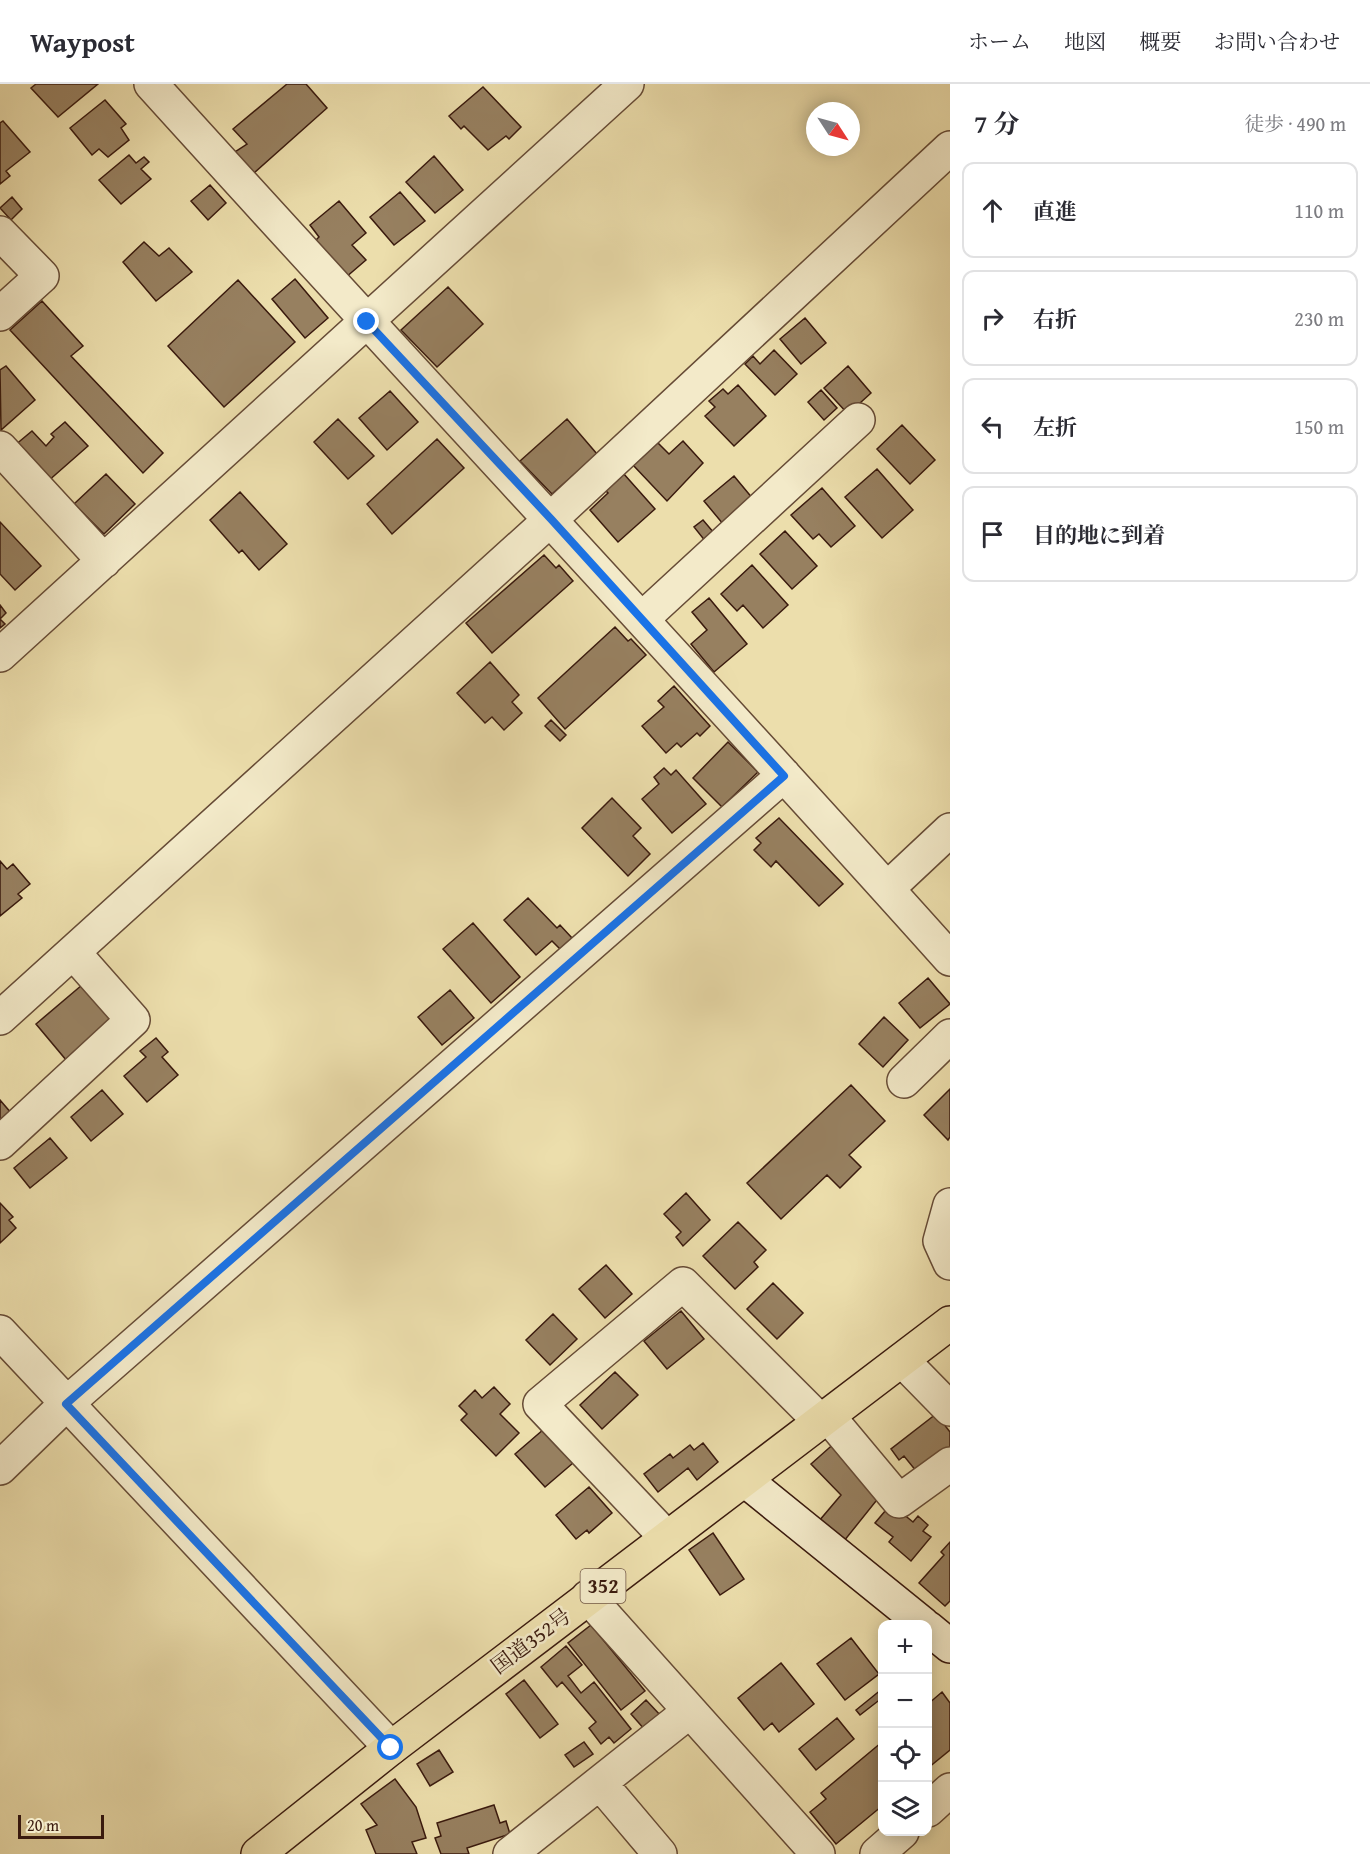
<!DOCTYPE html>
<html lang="ja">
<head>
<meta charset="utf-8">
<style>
  :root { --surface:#fff; --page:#f2f2f3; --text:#2b2b33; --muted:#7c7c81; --line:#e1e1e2 }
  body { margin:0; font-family:"Gentium Book Plus","Noto Serif JP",serif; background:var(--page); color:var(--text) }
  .controls { position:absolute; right:18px; bottom:18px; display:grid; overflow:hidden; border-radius:12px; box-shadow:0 3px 15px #0003 }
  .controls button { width:54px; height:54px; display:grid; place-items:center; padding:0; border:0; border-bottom:2px solid var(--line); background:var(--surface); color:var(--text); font:30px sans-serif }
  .compass { position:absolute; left:806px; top:18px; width:54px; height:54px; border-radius:50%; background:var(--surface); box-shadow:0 3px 15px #0003; rotate:126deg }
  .scale { position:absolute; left:18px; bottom:15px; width:86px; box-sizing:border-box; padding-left:6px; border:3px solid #3a1a0e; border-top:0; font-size:16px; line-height:21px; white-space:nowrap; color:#3a1a0e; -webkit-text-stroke:4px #f3eac9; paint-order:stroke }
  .stop { position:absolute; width:18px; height:18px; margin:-14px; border:4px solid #1a73e8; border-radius:50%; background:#fff }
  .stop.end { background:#1a73e8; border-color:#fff; box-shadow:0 2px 6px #0008 }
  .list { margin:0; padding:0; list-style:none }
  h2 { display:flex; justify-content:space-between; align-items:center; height:78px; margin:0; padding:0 24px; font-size:26px }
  h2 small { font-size:20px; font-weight:400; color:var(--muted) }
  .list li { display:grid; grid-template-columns:39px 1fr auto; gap:18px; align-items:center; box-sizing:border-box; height:96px; margin:0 12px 12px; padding:0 12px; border:2px solid var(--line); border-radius:12px }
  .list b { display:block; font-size:22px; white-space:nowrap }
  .list em { font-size:20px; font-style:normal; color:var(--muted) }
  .icon { flex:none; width:33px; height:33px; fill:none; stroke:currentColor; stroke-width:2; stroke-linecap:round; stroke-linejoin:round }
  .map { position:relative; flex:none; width:950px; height:1770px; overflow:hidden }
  header { display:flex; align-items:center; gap:36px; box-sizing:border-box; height:84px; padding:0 30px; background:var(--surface); border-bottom:2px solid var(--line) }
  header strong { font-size:28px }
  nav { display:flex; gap:33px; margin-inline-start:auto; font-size:21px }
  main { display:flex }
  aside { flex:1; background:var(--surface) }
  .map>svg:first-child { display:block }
</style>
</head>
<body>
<header>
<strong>Waypost</strong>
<nav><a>ホーム</a><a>地図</a><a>概要</a><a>お問い合わせ</a></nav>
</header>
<main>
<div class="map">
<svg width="950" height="1770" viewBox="0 0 950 1770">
  <rect width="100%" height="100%" fill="#ecdeac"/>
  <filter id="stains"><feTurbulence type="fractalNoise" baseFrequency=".00333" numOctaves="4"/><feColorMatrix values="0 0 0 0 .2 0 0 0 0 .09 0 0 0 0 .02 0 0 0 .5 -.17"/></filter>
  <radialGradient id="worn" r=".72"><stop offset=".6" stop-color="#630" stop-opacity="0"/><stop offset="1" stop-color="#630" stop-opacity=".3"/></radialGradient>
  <path fill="#978060" stroke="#3a1a0e" stroke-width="1.5" d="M36 0H98L58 33 31 4Z
    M287 0H306L327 24 254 89 235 68 247 60 233 45Z
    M483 3 521 43 509 55 506 52 488 66 464 42 461 45 449 32Z
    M105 16 126 40 121 44 129 56 108 73 99 65 92 71 70 44Z
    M3 37 30 68 6 87 10 92 0 100V39Z
    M129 71 136 79 144 73 149 78 141 85 151 95 121 120 99 96Z
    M434 72 463 106 435 129 406 98Z
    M210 101 226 119 208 136 191 117Z
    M400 108 425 137 394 161 370 133Z
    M12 113 22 125 11 136 0 124Z
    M339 117 366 149 352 161 366 176 345 194 314 158 319 153 310 141Z
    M144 158 159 172 169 164 192 188 156 217 123 178Z
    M295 195 328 234 305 254 272 215Z
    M238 196 295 258 224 323 168 262Z
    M448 203 483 240 437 283 401 246Z
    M42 217 83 262 71 272 163 369 143 389 10 246Z
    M805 234 826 259 801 280 780 255Z
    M774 266 797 290 775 311 745 280 753 272 760 280Z
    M6 282 35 316 1 346 0 286Z
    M848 282 871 309 848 330 824 304Z
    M738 301 766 332 734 362 705 332 715 323 709 317 723 305 728 310Z
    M821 306 837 324 824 336 808 318Z
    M390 307 418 338 387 366 359 334Z
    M338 335 374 372 348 395 314 358Z
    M567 335 597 370 552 410 520 377Z
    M65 338 88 362 47 398 14 362 32 347 46 362 54 353 51 350Z
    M902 341 935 376 910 400 877 365Z
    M437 355 464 384 392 450 367 420Z
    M683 357 703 379 667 417 633 381 657 358 669 370Z
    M877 385 913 426 882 454 845 413Z
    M623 389 655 425 618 458 590 426 608 409 605 406Z
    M106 390 135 420 104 450 74 420Z
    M734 392 758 421 728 446 704 417Z
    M822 404 855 442 831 463 819 450 813 455 791 431Z
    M240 408 287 460 259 486 242 466 239 469 210 436Z
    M703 436 720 456 710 463 694 443Z
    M0 438 41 482 15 506 0 490Z
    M785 447 817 482 792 505 760 470Z
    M544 471 556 484 559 481 573 497 492 569 466 539Z
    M752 481 788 521 763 544 743 521 737 527 721 510Z
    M709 514 747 560 714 588 691 560 707 546 692 528Z
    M0 521 6 529 0 535 5 540 0 544Z
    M615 543 628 557 631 555 646 571 565 645 538 614Z
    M490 578 519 611 512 618 522 629 504 646 492 633 485 639 457 609Z
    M674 602 710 642 700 652 697 649 681 663 677 659 666 669 642 642 664 623 658 617Z
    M551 636 566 651 560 657 545 642Z
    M728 658 758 688 722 723 693 694Z
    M664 684 671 691 676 686 706 720 672 749 642 715 659 700 654 693Z
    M612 714 641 744 633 752 650 770 628 792 582 744Z
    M779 734 843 800 819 822 776 777 771 783 754 766 761 759 756 754Z
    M0 777 7 785 13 780 30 800 18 810 22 814 0 832Z
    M528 814 557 844 560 841 572 854 560 865 552 857 536 871 504 836Z
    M473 839 520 893 491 919 443 865Z
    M928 894 950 920 920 944 899 919Z
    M82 901 112 936 72 983 36 940Z
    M450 906 474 934 442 961 418 933Z
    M884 933 908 956 883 983 859 960Z
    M156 954 168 968 162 973 178 991 147 1018 124 992 146 973 140 967Z
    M851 1001 885 1037 849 1071 861 1083 840 1104 827 1091 781 1135 747 1099Z
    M950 1005V1053L948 1056 924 1031Z
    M102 1006 123 1030 91 1057 71 1033Z
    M0 1016 12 1030 0 1041Z
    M50 1054 67 1074 30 1104 14 1084Z
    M686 1109 710 1136 683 1162 676 1153 681 1148 664 1130Z
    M0 1119 13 1133 9 1136 16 1144 0 1159Z
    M738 1138 766 1166 754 1178 758 1183 735 1205 703 1172Z
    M606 1181 632 1210 605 1234 579 1205Z
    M773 1199 803 1229 777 1255 747 1225Z
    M681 1227 704 1255 667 1285 644 1257Z
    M553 1230 577 1255 550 1281 526 1256Z
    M615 1288 638 1311 602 1345 580 1321Z
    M494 1303 510 1320 500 1330 519 1349 496 1372 461 1336 467 1330 459 1322 475 1306 482 1314Z
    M936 1330 950 1348V1371L921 1393 904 1372 899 1376 891 1365Z
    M544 1345 573 1379 545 1403 515 1370Z
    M838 1356 880 1412 844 1457 819 1437 841 1411 811 1380Z
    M703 1359 718 1378 697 1396 688 1384 658 1408 644 1390 670 1370 673 1374 690 1361 694 1366Z
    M589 1403 612 1429 589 1449 587 1446 576 1455 556 1431Z
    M891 1420 913 1438 918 1432 928 1441 923 1447 931 1453 911 1477 889 1458 893 1453 875 1439Z
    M713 1449 744 1495 720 1511 689 1466Z
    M950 1458V1517L945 1522 919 1499 944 1471 941 1468Z
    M591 1541 645 1607 621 1626 568 1559Z
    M851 1554 879 1590 845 1616 817 1580Z
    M566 1562 582 1581 568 1592 581 1609 594 1598 631 1645 614 1659 609 1653 601 1660 589 1644 596 1638 562 1598 557 1603 541 1583Z
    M781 1579 814 1620 779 1648 772 1639 764 1646 738 1614Z
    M524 1596 558 1640 540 1654 506 1610Z
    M882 1605V1614L860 1631 856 1626Z
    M942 1608 950 1619V1666L928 1684V1620Z
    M646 1616 661 1632 645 1646 631 1630Z
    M837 1634 854 1655 816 1686 799 1665Z
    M584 1658 593 1670 574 1683 565 1671Z
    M882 1658V1722L836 1760 810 1728 826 1715 821 1709Z
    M439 1666 453 1688 430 1702 417 1680Z
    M395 1695 416 1723 426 1754 412 1758 417 1770H376L366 1746 377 1741 361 1720Z
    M494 1721 500 1739 506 1737 510 1750 467 1764 469 1770H441L435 1754 441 1752 437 1739Z"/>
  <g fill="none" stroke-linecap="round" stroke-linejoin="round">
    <g stroke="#664b36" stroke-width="36">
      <path id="street" d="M151 0C416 293 687 581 950 875
        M0 149 42 192 0 230
        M0 364 104 477
        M642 535 858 336
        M0 571 627 0
        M887 805 950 746
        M0 934 551 435 950 64
        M904 997 950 952
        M0 1059 133 936 73 868
        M950 1121 940 1157 950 1179
        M0 1248 391 1664
        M902 1276 950 1325
        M828 1332 899 1417 950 1380
        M0 1384 66 1320 784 691
        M667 1454 540 1320 683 1200 821 1338
        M588 1513 818 1770
        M600 1699 660 1770
        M928 1726 950 1706
        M510 1770 690 1627
        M877 1770 902 1748"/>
    </g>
    <g stroke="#3a1a0e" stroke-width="36">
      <path id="secondary" d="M745 1396 923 1540
        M928 1544 950 1562"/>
    </g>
    <g stroke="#3a1a0e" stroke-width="36">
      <path id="highway" d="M258 1770 391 1664 950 1239"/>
    </g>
    <use href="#street" stroke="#f3eac9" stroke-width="33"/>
    <use href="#secondary" stroke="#f3eac9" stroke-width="33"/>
    <use href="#highway" stroke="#ecdeac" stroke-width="33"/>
  </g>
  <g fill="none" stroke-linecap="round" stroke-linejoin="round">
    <path stroke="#1a73e8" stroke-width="8" d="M367 238 551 435 784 692 66 1320 391 1664"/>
  </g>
  <g text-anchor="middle" stroke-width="5" stroke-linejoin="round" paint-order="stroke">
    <rect fill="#f3eac9" stroke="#725846" stroke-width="1.5" x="580.5" y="1485" width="45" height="34" rx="4.5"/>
    <g font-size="20" font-weight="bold" fill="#3a1a0e">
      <text x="603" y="1509">352</text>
    </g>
    <g font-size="21" fill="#3a1a0e" stroke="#f3eac9">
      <text transform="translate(531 1557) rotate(-37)" y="7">国道352号</text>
    </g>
  </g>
  <rect width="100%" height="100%" filter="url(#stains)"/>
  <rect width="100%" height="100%" fill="url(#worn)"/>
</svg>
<div class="controls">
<button>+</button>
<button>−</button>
<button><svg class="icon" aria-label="locate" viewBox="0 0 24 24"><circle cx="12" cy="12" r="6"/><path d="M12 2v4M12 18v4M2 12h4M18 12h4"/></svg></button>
<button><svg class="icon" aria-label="layers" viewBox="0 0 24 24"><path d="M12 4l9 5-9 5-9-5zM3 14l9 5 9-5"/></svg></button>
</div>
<svg class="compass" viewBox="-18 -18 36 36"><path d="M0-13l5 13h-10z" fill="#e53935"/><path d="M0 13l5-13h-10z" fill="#7c7c81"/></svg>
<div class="scale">20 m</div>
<div class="stop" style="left:391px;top:1664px"></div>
<div class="stop end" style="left:367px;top:238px"></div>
</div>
<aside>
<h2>7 分<small>徒歩 · 490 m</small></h2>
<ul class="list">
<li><svg class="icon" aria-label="ahead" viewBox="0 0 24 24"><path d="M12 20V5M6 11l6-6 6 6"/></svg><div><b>直進</b></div><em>110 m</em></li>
<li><svg class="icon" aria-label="right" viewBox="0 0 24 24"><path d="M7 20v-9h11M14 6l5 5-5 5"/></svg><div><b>右折</b></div><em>230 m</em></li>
<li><svg class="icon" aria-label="left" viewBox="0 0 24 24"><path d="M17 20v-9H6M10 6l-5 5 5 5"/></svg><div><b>左折</b></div><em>150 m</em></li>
<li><svg class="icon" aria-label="arrive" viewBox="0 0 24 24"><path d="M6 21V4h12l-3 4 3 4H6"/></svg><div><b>目的地に到着</b></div></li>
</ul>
</aside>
</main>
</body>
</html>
